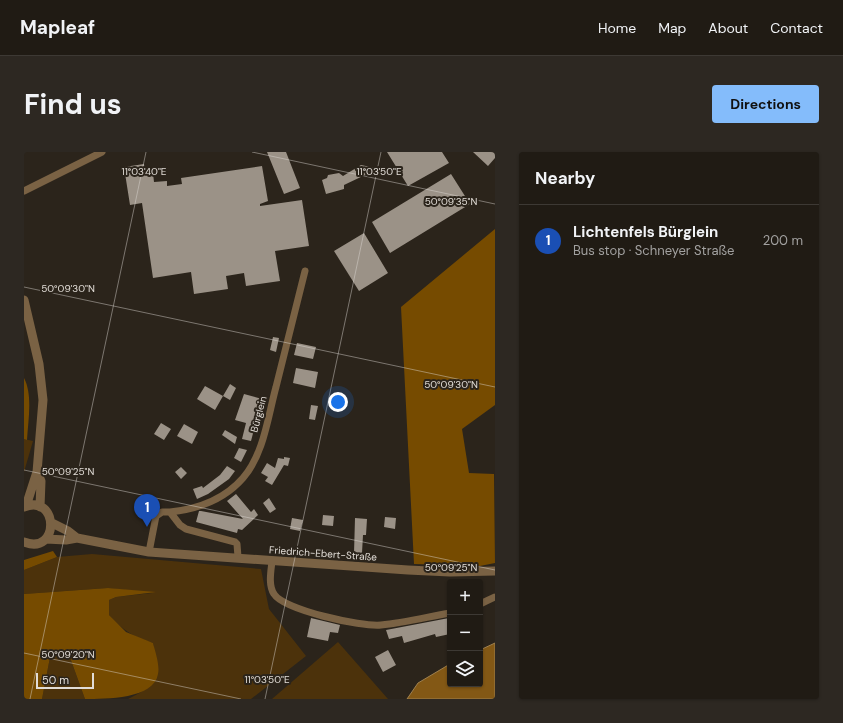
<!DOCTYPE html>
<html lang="en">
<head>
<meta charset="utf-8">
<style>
  :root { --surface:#201b14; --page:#2d2822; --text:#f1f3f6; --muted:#a2a1a0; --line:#3d3934; --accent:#84bcfb }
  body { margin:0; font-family:"DM Sans",sans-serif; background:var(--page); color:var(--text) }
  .controls { position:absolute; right:12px; bottom:12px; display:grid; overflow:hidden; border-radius:4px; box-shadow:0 1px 3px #0004 }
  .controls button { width:36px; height:36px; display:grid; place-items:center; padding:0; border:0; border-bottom:1px solid var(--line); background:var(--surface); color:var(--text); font:20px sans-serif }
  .scale { position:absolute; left:12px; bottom:10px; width:58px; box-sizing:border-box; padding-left:4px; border:2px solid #e1dcd6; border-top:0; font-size:11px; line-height:14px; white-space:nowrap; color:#e1dcd6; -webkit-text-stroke:3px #2b241b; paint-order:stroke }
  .you { position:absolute; left:314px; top:250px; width:14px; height:14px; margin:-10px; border:3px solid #fff; border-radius:50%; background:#1a73e8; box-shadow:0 0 0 6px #1a73e833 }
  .badge { display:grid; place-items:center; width:26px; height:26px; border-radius:50%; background:var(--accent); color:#fff; font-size:13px; font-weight:700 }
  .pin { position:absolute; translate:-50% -33px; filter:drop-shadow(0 1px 2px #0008) }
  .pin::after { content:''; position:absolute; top:21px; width:14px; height:12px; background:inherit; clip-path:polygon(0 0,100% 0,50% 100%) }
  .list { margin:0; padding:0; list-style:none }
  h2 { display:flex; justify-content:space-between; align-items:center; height:52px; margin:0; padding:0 16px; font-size:17px }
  h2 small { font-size:13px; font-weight:400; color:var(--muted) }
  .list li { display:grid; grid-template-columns:26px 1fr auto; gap:12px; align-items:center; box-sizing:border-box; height:72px; padding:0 16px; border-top:1px solid var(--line) }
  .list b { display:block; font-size:15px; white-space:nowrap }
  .list p { margin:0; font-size:13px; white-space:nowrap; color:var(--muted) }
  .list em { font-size:13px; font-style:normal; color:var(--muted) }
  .icon { flex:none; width:22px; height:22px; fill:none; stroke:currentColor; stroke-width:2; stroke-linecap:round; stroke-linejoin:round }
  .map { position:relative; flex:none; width:471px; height:547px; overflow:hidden; border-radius:4px }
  header { display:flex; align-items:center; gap:24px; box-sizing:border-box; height:56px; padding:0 20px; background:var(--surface); border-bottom:1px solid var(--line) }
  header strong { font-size:19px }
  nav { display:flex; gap:22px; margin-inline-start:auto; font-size:14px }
  .intro { display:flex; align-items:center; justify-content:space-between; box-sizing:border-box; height:96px; padding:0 24px }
  h1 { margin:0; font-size:28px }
  .button { padding:10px 18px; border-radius:4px; background:var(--accent); color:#111; font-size:14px; font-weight:700 }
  main { display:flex; gap:24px; padding:0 24px }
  aside { flex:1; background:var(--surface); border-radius:4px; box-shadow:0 1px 3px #0004 }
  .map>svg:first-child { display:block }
</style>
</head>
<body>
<header>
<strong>Mapleaf</strong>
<nav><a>Home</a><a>Map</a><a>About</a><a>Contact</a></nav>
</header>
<div class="intro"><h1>Find us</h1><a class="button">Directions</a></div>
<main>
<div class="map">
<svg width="471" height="547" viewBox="0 0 471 547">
  <rect width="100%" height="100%" fill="#2b241b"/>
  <path fill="#4c320b" d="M0 287 9 289 0 320Z
    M68 402 237 417 245 457 282 504 227 547H104C139 529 135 529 129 491 111 486 97 477 85 463V448L92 445 128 441 84 436 0 442V418L33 405Z
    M314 490 364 547H248Z
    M27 500H44L61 547H18Z"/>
  <path fill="#764b00" d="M471 77V253L438 277 445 321 470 322 471 411 456 414 390 412 377 155Z
    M0 226C9 243 4 269 3 288L0 287Z
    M29 399 33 405 0 418V408Z
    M84 436 132 440 92 445 85 448V463L102 480 129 491C131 499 136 513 134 522 130 547 82 547 61 547L44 500H27L18 547H0V442Z"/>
  <path fill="#835815" stroke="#9f804f" d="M471 491V547H383L394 531 426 512V532H456V498Z"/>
  <path fill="#9b9287" d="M243 0H262L276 36 260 42Z
    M363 0H418L425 11 384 34Z
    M449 0H471V6L464 14Z
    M120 12 121 22 129 21 130 30 143 29V34L158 32 157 26 238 14 244 49 236 52V54L278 48 285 94 251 99 256 129 222 134 220 121 202 124 204 137 170 142 167 120 129 126 118 51 106 53 100 15Z
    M337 13 352 16 350 24 341 23 320 33V37L302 42 298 28 303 26 304 23 315 21 319 24Z
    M427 22 446 52 366 101 348 70Z
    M340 81 364 121 335 139 310 99Z
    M249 185 255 186 252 200 246 198Z
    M273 191 292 195 289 207 270 203Z
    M272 216 294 220 291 236 269 231Z
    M206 232 212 236 206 248 199 244Z
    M181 234 199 244 191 258 173 247Z
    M220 242 238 247 227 289 218 287 222 271 211 268Z
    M287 253 294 254 291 268 285 267Z
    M137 271 147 277 140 288 130 282Z
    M160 272 174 280 168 292 153 284Z
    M201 278 213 285 211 292 198 283Z
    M215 296 223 298 217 310 210 306Z
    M260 305 266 306 264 314 260 313 248 333 241 329 244 325 237 321 243 311 251 316 254 306 260 307Z
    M203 314 211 319 205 327 184 342 173 347 169 337 178 334 179 336 196 323Z
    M157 315 163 321 157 327 151 320Z
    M212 342 227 360 230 357 234 363 218 378 214 377 213 381 172 370 175 359H177L219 367 203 349Z
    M245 346 252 357 246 361 239 351Z
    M299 363 310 364 309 374 298 373Z
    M361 365 372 366 371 377 360 375Z
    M268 366 279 368 276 379 266 377Z
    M331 366 343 367 342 383H339L338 401H330Z
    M287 466 316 473 314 481 306 480 304 489 283 485Z
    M425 466 426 482 412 485 411 482 380 491 378 484 365 487 362 478Z
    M364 498 372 513 359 520 351 505Z"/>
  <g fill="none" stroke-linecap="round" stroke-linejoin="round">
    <path stroke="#7a6244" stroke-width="7" d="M0 39 78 0
      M146 360C174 357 200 348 219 326 240 302 244 264 252 235 262 196 271 158 281 119
      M125 400 132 364 138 360H146L156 373 162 377 211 390 213 392 214 405
      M248 409C247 419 244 433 250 442 260 458 337 475 357 473 380 471 403 465 426 461
      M456 452 471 445"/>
    <path stroke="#7a6244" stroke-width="9" d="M0 148 15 212 19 248 13 320 2 354
      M13 320 17 329 16 355
      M0 355C35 341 36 404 0 390
      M28 371 44 379 53 386
      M22 387 42 388 53 386 125 400 384 418 426 420 471 419"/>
  </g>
  <path fill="none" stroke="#e1dcd6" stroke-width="1" stroke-opacity="0.45" d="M228 0 471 52M0 135 471 235M0 318 471 418M0 501 217 547M6 547 122 0M241 547 357 0"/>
  <g text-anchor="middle" stroke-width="4" stroke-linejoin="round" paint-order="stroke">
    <g font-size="10" fill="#e1dcd6" stroke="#2b241b">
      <text transform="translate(234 262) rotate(-75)" y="4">Bürglein</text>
      <text transform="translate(299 401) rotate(4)" y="4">Friedrich-Ebert-Straße</text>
    </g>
  </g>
  <g font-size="10" text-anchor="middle" fill="#e1dcd6" stroke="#2b241b" stroke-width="4" stroke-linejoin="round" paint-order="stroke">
    <text x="120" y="23">11°03'40"E</text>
    <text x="355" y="23">11°03'50"E</text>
    <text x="427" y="53">50°09'35"N</text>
    <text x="44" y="140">50°09'30"N</text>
    <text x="427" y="236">50°09'30"N</text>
    <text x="44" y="323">50°09'25"N</text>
    <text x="427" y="419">50°09'25"N</text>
    <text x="44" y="506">50°09'20"N</text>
    <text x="243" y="531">11°03'50"E</text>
  </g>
</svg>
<div class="controls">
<button>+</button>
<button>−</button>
<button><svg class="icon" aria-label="layers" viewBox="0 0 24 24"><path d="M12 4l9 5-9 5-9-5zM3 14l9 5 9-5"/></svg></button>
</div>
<div class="scale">50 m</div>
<div class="you"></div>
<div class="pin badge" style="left:123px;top:375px;background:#1a4fb4">1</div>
</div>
<aside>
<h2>Nearby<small></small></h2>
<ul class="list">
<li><span class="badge" style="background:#1a4fb4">1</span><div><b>Lichtenfels Bürglein</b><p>Bus stop · Schneyer Straße</p></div><em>200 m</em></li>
</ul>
</aside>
</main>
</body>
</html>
